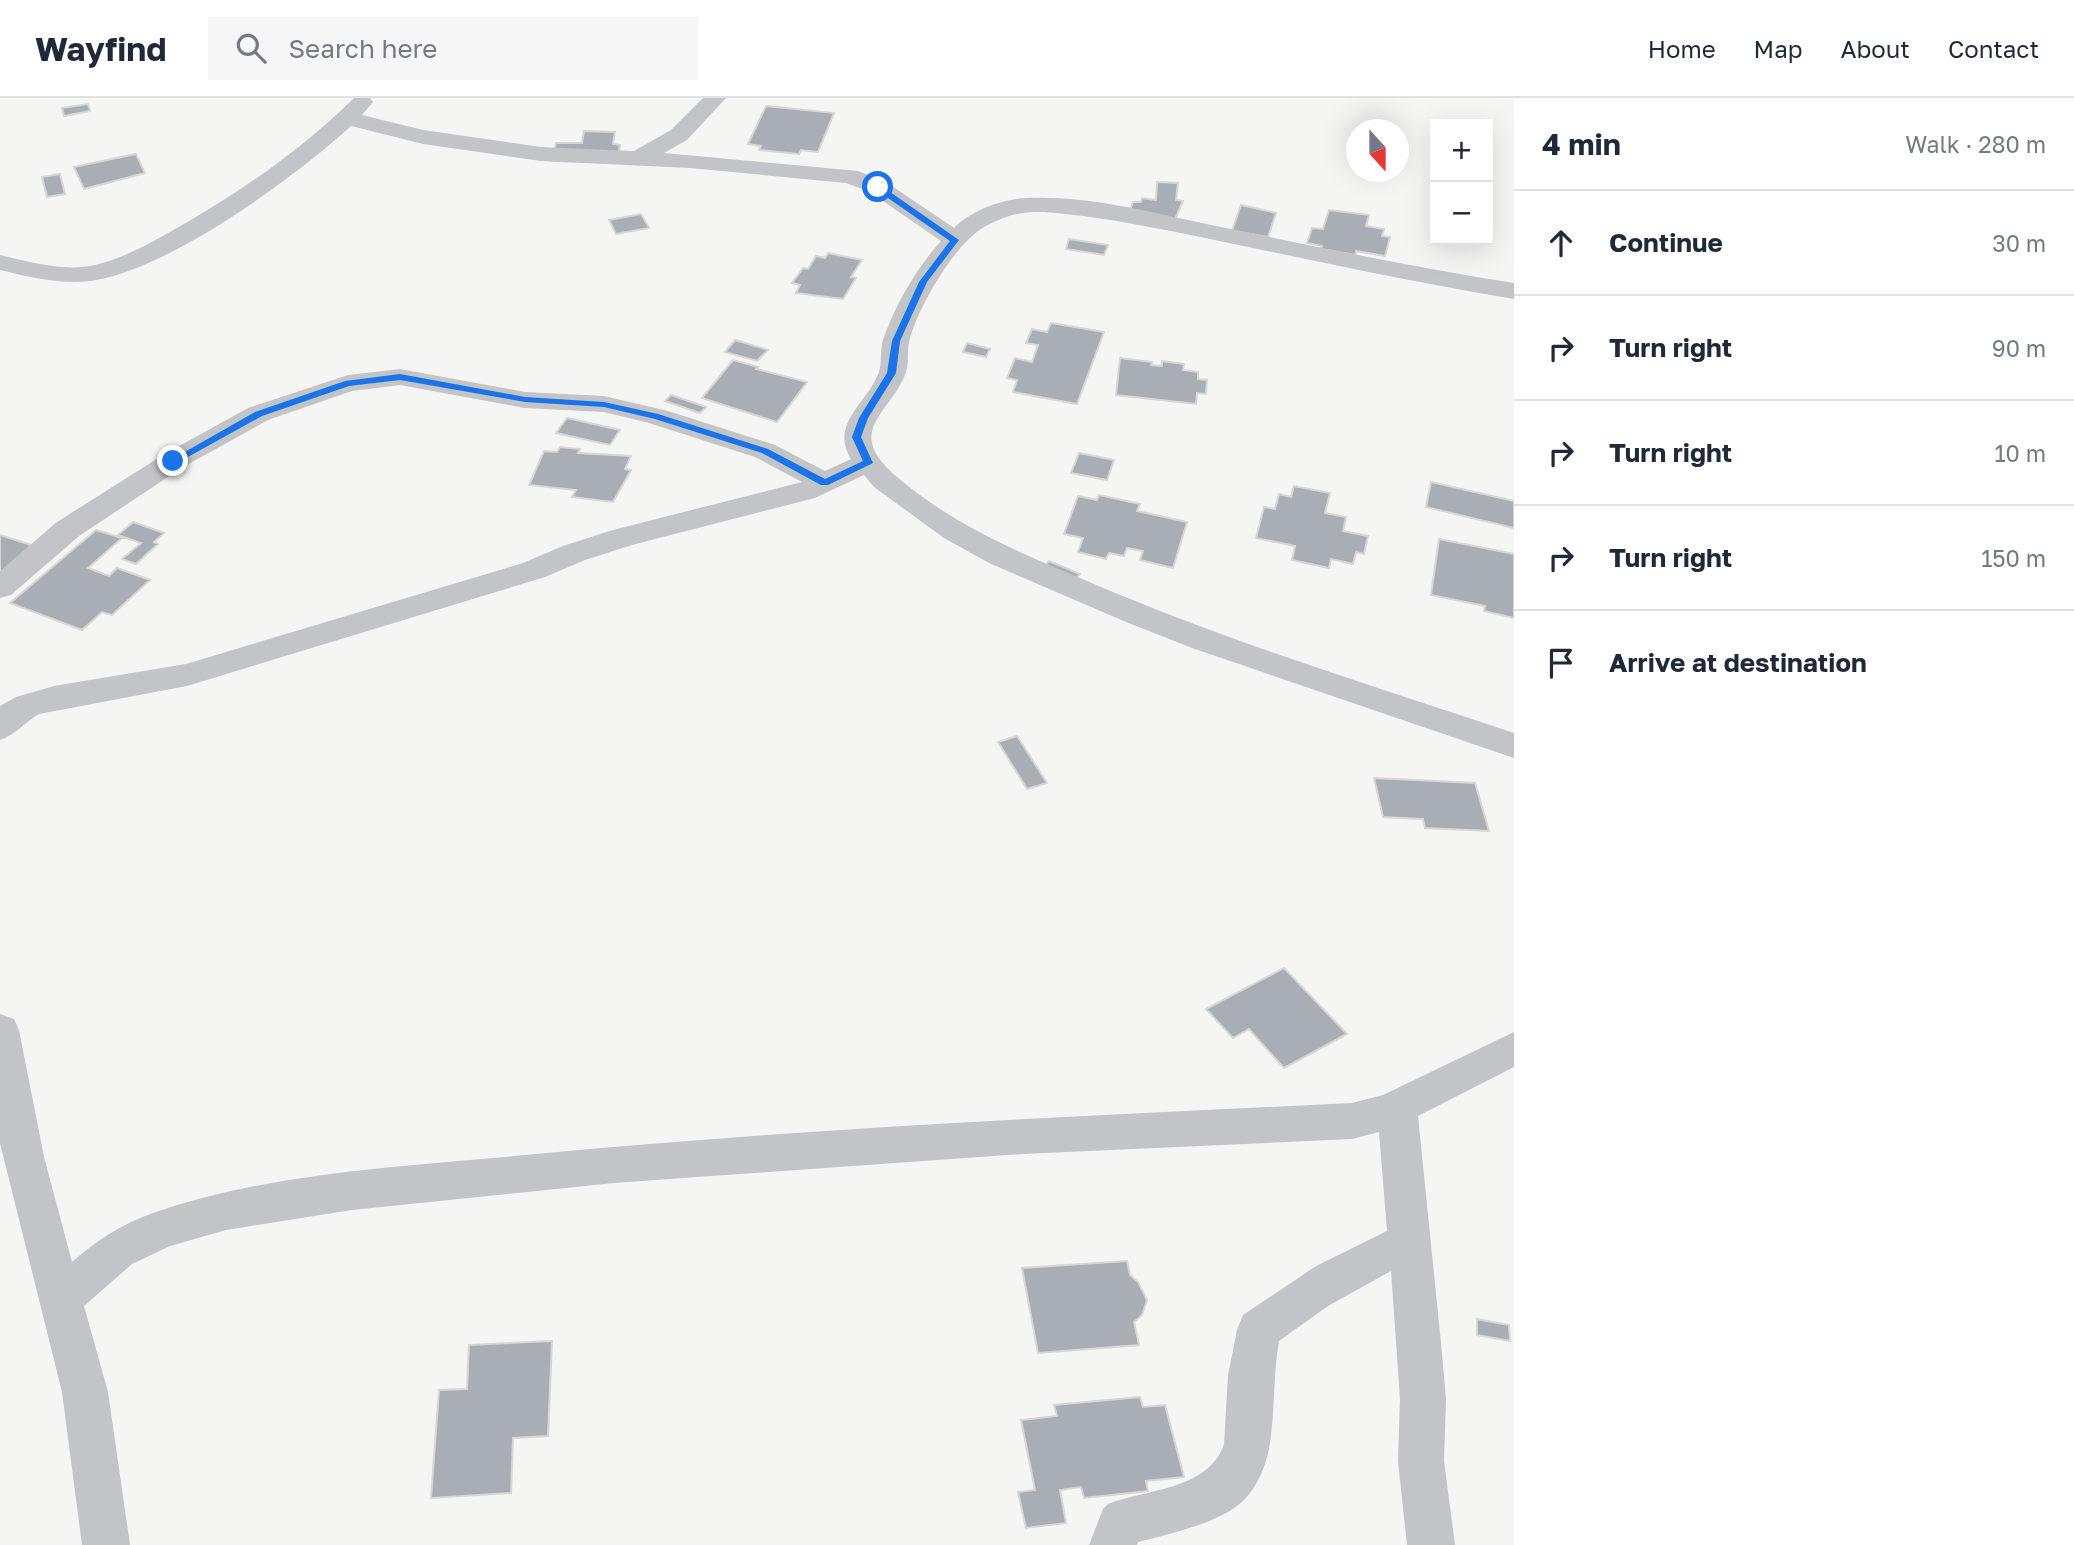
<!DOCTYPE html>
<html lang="en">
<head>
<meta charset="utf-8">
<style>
  :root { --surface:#fff; --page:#f6f6f7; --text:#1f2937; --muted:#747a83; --line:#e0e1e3 }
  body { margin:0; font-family:"Golos Text",sans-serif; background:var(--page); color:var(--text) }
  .controls { position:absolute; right:21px; top:21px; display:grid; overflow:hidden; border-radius:0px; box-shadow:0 7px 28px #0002 }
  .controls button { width:63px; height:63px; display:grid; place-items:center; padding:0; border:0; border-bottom:2px solid var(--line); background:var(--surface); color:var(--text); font:35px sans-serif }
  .compass { position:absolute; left:1346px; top:21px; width:63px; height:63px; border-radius:50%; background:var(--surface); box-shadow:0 7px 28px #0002; rotate:159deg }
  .stop { position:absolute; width:21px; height:21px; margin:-16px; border:5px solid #1a73e8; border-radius:50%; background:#fff }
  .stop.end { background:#1a73e8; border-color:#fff; box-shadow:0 2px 7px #0008 }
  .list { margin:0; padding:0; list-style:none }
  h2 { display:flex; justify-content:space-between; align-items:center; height:91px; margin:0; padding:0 28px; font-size:30px }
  h2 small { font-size:23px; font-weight:400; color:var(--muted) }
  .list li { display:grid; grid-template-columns:46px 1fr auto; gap:21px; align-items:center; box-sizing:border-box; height:105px; padding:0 28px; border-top:2px solid var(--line) }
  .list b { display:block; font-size:26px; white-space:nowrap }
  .list em { font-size:23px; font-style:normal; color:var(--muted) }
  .icon { flex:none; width:38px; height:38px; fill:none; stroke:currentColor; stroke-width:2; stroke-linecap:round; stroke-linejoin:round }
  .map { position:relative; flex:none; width:1514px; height:1447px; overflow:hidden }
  header { display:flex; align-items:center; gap:42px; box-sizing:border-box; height:98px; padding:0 35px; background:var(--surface); border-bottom:2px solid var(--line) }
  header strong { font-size:33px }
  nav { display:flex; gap:38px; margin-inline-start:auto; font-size:24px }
  .search { width:490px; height:63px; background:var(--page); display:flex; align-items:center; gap:18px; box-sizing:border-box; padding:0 24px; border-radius:0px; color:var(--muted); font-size:26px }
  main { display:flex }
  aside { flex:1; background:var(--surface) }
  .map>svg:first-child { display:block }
</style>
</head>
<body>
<header>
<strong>Wayfind</strong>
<div class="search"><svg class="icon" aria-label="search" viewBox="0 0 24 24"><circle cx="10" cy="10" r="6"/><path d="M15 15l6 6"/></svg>Search here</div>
<nav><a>Home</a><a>Map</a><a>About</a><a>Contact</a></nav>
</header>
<main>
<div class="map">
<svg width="1514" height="1447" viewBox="0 0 1514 1447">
  <rect width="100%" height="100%" fill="#f5f5f3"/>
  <path fill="#a9adb4" stroke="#d6d7d5" stroke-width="2" d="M88 6 90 13 64 18 62 10Z
    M766 8 834 15 818 54 801 52 799 56 759 52 761 48 748 46Z
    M584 33 615 34 613 46 620 47 617 64 552 63 556 45H582Z
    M136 56 145 75 84 91 74 69Z
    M60 76 65 96 47 99 42 79Z
    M1157 84 1178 85 1176 102 1183 103 1172 128 1127 120 1133 104H1141L1142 100 1156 102Z
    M1241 107 1276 115 1268 139 1232 133Z
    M1329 112 1369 117 1366 128 1384 131 1382 138 1390 139 1385 158 1356 153 1355 157 1321 151 1322 148 1307 145 1312 130 1323 131Z
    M641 116 649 130 616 136 609 122Z
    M1069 141 1108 147 1104 157 1066 151Z
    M828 155 862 162 851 179 856 180 843 201 796 195 800 187 792 185 803 170 808 171 816 158 825 160Z
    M1051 225 1104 234 1077 306 1013 294 1017 282 1007 280 1015 260 1032 264 1038 247 1026 245 1032 231 1047 234Z
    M735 242 768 252 757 263 725 254Z
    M967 245 990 251 986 259 963 254Z
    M1120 260 1152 264 1151 267 1162 268V263L1184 266 1183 272 1198 274V281L1207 282 1206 296 1197 295 1196 306 1116 297Z
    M733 262 758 269 756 271 807 284 777 324 702 300Z
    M671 297 706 309 700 315 665 303Z
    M567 320 620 332 610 347 556 335Z
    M560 349 580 351 578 355 631 358 625 371 631 372 613 404 572 399 576 392 529 387 544 353 557 354Z
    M1079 355 1114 362 1107 382 1071 375Z
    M1431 384 1514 403V430L1426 409Z
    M1294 388 1330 395 1325 415 1346 419 1343 433 1368 438 1364 456 1356 454 1353 466 1331 461 1329 470 1292 462 1295 448 1256 440 1264 409 1275 411 1279 396 1291 399Z
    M1099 397 1140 406 1137 413 1187 424 1173 470 1140 462 1143 453 1127 450 1124 458 1109 455 1106 461 1078 454 1083 440 1064 436 1078 398 1097 402Z
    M133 424 164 435 154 444 158 446 136 466 122 461 141 445 118 437Z
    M96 432 122 440 88 470 109 478 117 470 150 482 112 517 102 514 82 532 10 505Z
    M0 437 34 448 0 483Z
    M1439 441 1514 456V520L1484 513 1485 508 1431 497Z
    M1049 463 1080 476 1070 488 1039 474Z
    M1017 638 1047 685 1027 691 998 644Z
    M1374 680 1475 685 1489 733 1425 730 1423 721 1383 719Z
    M1284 870 1347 936 1284 970 1249 931 1233 940 1206 911Z
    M1127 1163 1130 1177 1138 1184 1147 1202 1142 1217 1134 1224 1139 1247 1038 1255 1022 1170Z
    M1477 1221 1509 1227 1510 1243 1477 1237Z
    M552 1243 548 1338 513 1340 511 1395 431 1400 439 1292 467 1291 469 1247Z
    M1140 1299 1143 1309 1165 1307 1184 1379 1146 1383 1148 1393 1084 1400 1081 1389 1060 1392 1066 1425 1026 1430 1018 1394 1035 1392 1021 1322 1057 1318 1054 1307Z"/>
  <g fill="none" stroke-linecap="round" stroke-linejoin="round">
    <path fill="#c2c4c7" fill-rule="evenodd" d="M354 0H370L373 4 362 17 423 32 541 49 634 53 671 32 703 0H726L687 42 664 55 858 73 886 84 954 130C970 113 1002 101 1026 100 1093 97 1161 117 1226 130 1322 150 1417 170 1514 185V201C1412 184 1311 162 1210 141 1168 132 1126 124 1083 118 1065 116 1042 112 1023 115 1009 117 994 123 981 131 953 149 917 211 909 244 907 254 909 265 906 274 892 315 842 332 896 378 951 426 1020 455 1087 483 1226 543 1371 587 1514 635V660L1192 550 1126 524 989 465 944 440 874 389 864 377 815 400 632 447 585 462 545 479 187 588 39 616C25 624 15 637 0 642V608L16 599 54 588 186 566 523 465 563 448 613 432 802 384 755 359 649 325 604 314 525 310 400 287 352 293 268 322 183 369 79 438 11 497 0 500V473L57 424 163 357 248 310 348 277 400 271 525 294 604 298 668 313 775 347 825 373 851 361C829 325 868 305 879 274 882 264 880 252 883 242 895 207 916 171 941 143L870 94 846 85 690 70 541 63 423 46 351 28C294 80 172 169 96 182 64 188 30 179 0 172V157C30 164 65 174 95 167 121 161 145 148 168 135 235 98 299 54 354 0Z
      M0 916 14 921 19 932 44 1059 72 1164C101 1139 125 1124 162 1112 278 1073 414 1068 536 1056 807 1030 1080 1018 1352 1005L1383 997 1514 934V969L1418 1018 1441 1245 1446 1301 1444 1363 1455 1447H1407L1398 1363 1400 1301 1391 1173 1328 1208 1279 1243C1273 1277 1275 1312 1270 1345 1267 1365 1258 1389 1243 1403 1220 1425 1169 1436 1138 1444L1137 1447H1089L1103 1411 1108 1406C1146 1391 1209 1392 1224 1346L1228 1277 1237 1232 1243 1217 1316 1168 1387 1133 1379 1034 1352 1041 1023 1056 614 1085 352 1112 226 1132 170 1148 132 1166 84 1208 108 1294 130 1447H82L62 1294 0 1045Z"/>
  </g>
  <path fill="#1a73e8" d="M875 87H880L959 142 927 184 900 243 896 275 868 320 861 339 873 365 828 387H821L762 355 655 321 604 309 525 304 400 282 349 288 262 318 177 365 169 363 255 314 345 283 400 276 525 299 604 304 658 316 768 351 825 381 863 363 852 339 859 320 887 275 892 243 919 184 950 143 875 91Z"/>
</svg>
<div class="controls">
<button>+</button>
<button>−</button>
</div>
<svg class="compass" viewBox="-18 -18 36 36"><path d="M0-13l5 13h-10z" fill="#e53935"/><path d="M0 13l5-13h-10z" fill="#747a83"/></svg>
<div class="stop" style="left:878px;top:89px"></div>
<div class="stop end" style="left:173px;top:363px"></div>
</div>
<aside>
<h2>4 min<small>Walk · 280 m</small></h2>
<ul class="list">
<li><svg class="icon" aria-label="ahead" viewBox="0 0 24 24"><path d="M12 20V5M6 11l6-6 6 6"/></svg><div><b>Continue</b></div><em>30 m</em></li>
<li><svg class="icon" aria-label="right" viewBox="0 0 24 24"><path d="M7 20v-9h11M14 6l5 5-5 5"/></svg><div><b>Turn right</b></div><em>90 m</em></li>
<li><svg class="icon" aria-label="right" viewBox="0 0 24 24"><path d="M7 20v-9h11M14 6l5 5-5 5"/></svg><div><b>Turn right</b></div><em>10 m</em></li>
<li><svg class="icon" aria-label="right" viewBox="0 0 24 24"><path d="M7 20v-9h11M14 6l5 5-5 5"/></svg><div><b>Turn right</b></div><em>150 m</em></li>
<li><svg class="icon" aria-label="arrive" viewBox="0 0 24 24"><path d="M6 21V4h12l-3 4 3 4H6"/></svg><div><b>Arrive at destination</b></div></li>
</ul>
</aside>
</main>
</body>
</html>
